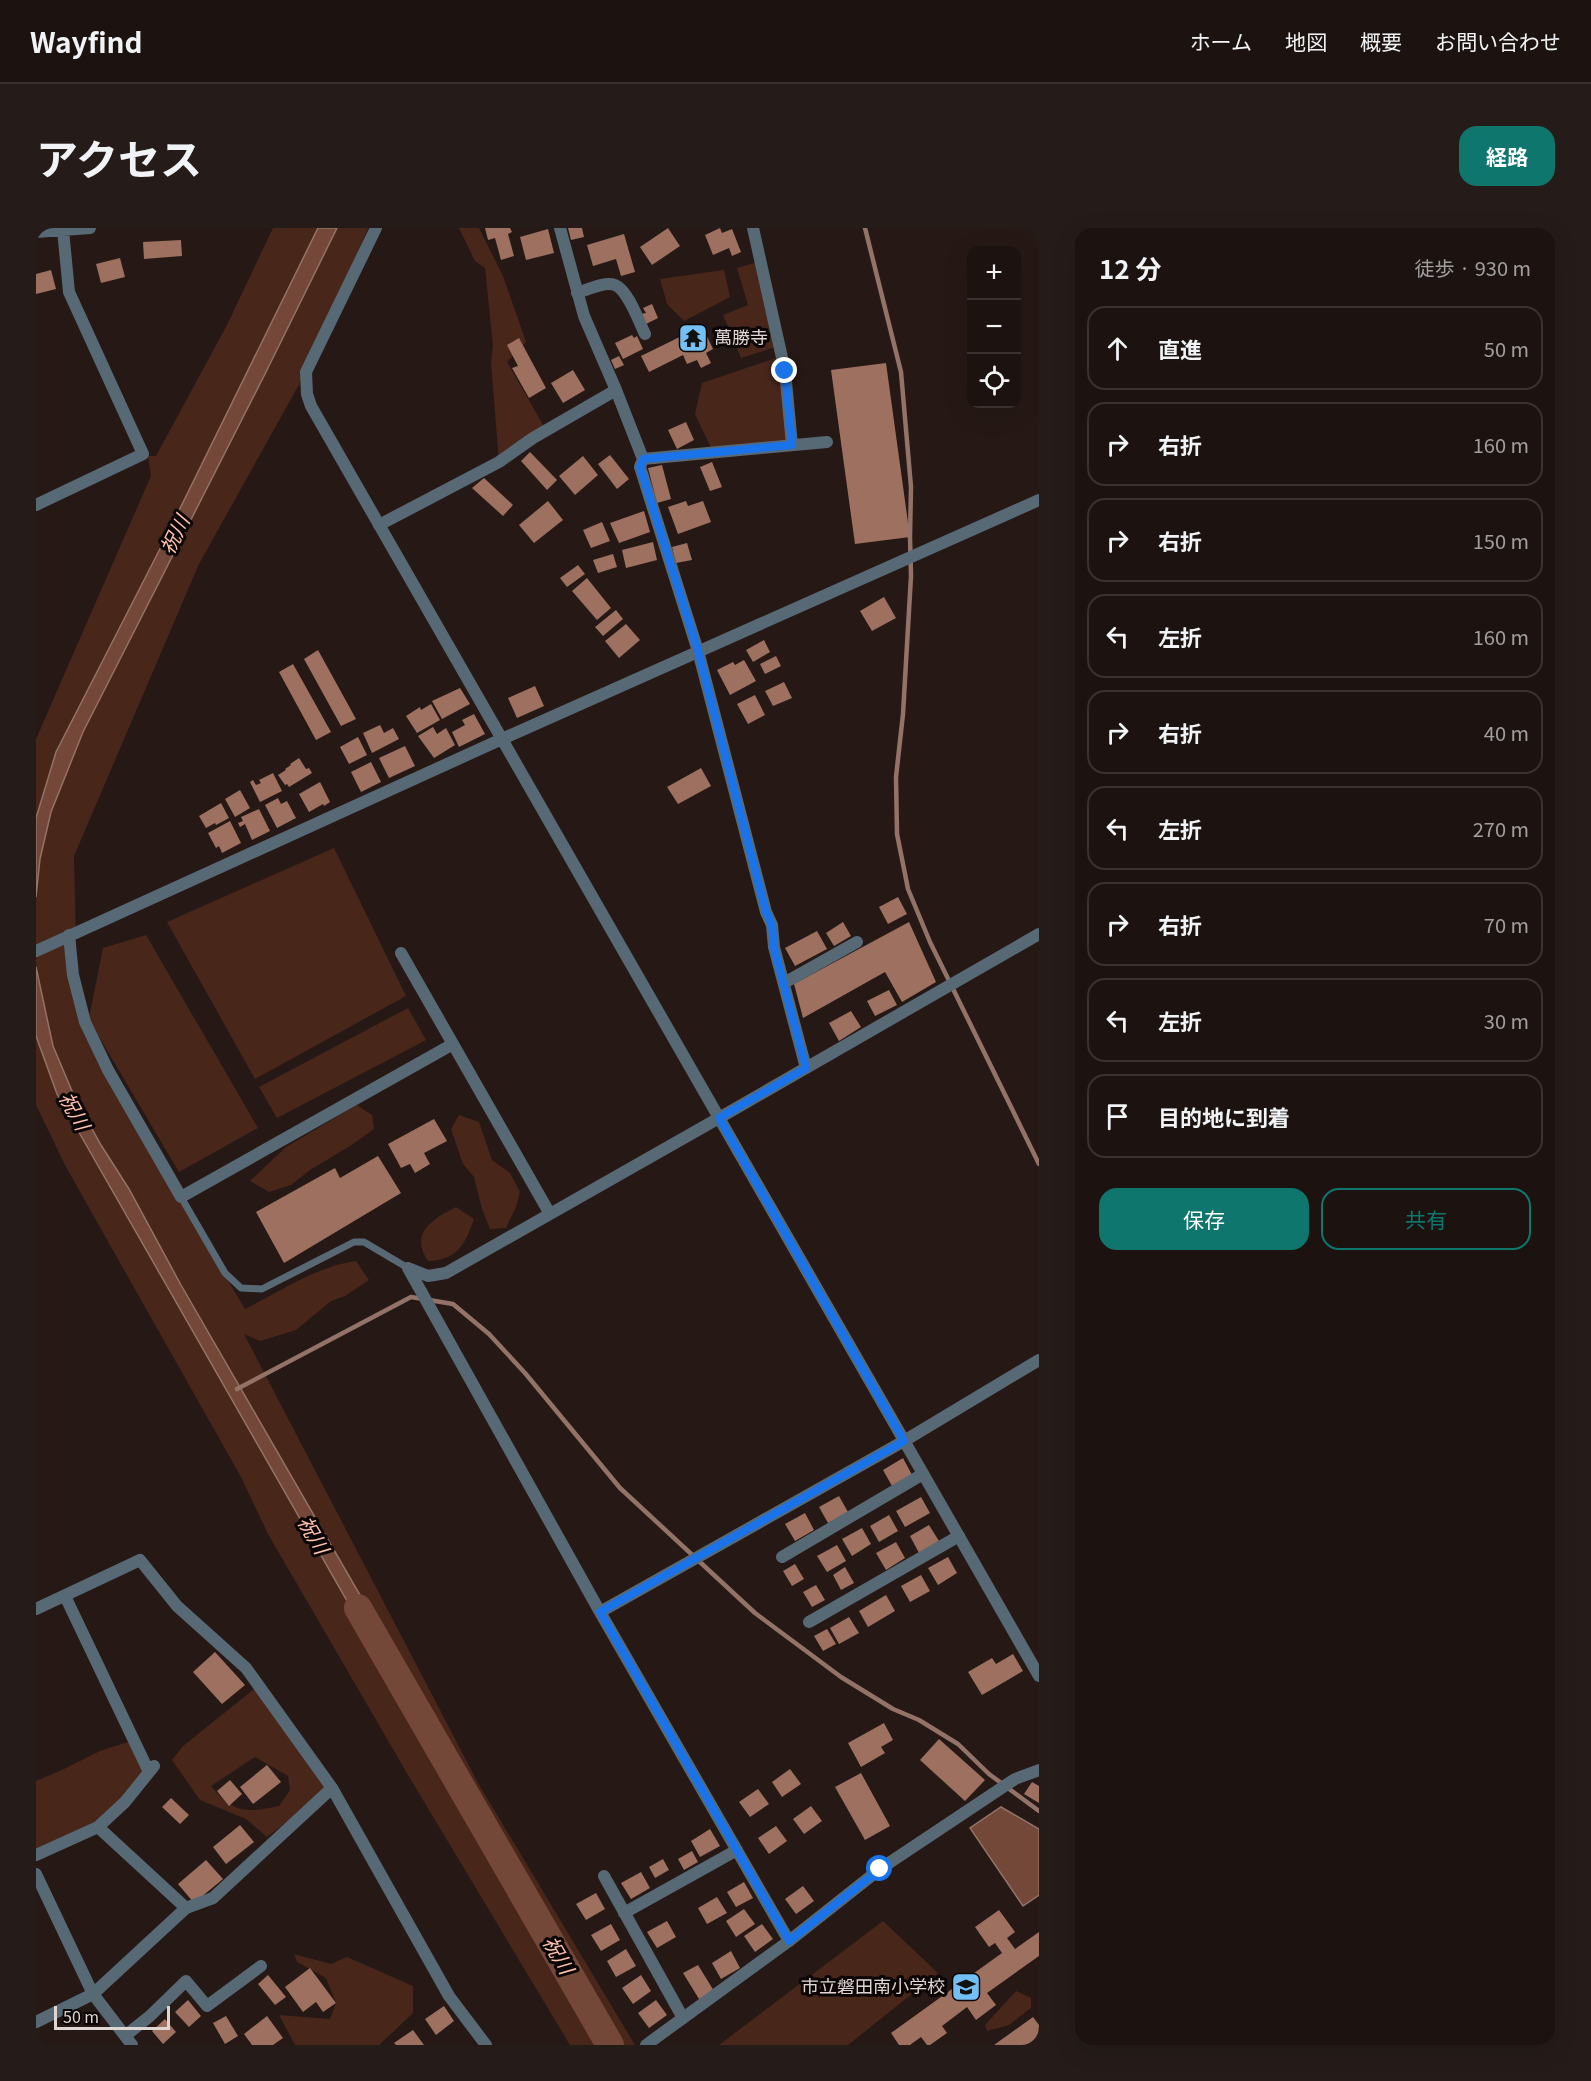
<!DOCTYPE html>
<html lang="ja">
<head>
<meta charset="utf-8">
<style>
  :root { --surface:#1c1310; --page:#251c19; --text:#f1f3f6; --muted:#a09e9f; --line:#3a3230; --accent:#0f766e }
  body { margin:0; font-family:Georgia,"Noto Sans JP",serif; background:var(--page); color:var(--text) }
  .controls { position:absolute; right:18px; top:18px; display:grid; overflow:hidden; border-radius:12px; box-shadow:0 6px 24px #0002 }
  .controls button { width:54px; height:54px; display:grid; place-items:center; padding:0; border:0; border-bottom:2px solid var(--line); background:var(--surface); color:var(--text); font:30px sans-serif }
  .scale { position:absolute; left:18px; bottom:15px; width:116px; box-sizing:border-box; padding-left:6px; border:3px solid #dfd6d3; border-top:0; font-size:16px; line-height:21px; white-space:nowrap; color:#dfd6d3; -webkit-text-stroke:4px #0b0605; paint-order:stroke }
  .stop { position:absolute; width:18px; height:18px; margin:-14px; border:4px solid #1a73e8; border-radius:50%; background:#fff }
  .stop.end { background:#1a73e8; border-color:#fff; box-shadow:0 2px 6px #0008 }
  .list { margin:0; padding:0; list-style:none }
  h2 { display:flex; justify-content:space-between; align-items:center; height:78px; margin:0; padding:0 24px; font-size:26px }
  h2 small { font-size:20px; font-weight:400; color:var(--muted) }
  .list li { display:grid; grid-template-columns:39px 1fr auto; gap:18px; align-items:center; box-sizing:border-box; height:84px; margin:0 12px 12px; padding:0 12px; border:2px solid var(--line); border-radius:18px }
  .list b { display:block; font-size:22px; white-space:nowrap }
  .list em { font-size:20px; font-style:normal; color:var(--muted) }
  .actions { display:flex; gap:12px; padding:18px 24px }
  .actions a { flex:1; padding:14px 0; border:2px solid var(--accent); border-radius:18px; text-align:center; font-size:21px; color:var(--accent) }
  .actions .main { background:var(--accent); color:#fff }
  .icon { flex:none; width:33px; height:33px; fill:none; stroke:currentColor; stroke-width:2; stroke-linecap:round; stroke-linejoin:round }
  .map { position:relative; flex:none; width:1003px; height:1817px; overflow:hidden; border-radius:18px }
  header { display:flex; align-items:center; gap:36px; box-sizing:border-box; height:84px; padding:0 30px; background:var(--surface); border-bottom:2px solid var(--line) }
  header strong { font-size:28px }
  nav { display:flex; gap:33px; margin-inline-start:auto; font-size:21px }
  .intro { display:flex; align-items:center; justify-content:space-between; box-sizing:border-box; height:144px; padding:0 36px }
  h1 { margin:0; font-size:42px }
  .button { padding:15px 27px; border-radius:18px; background:var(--accent); color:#fff; font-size:21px; font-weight:700 }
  main { display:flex; gap:36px; padding:0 36px }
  aside { flex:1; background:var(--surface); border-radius:18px; box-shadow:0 6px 24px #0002 }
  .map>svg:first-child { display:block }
</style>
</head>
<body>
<header>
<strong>Wayfind</strong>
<nav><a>ホーム</a><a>地図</a><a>概要</a><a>お問い合わせ</a></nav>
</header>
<div class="intro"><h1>アクセス</h1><a class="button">経路</a></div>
<main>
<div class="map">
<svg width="1003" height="1817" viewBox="0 0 1003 1817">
  <rect width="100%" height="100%" fill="#261915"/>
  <path fill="#48261a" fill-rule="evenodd" d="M237 0H332L270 144 163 336 38 628 41 764 53 790 67 720 110 707 222 900 143 944 56 797 94 889 209 1081C245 1063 279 1039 320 1033L333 1052 309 1068 295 1073 260 1102 224 1113 208 1106 442 1555 599 1817H534L372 1547 232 1306 205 1249 30 939 0 877V511L115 248 112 228H120L191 97Z
    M423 0H443L467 48 490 114 471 134 510 202 463 234 455 134 457 118 449 40 439 33Z
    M725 33 743 118 705 130 687 87 712 77 701 40Z
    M688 42 694 69 648 93 631 76 624 51Z
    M746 128 756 217 677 224 659 186 666 155Z
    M298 620 370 768 219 851 131 694Z
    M372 780 390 812 241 890 223 859Z
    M321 877 336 887 338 901 314 918 274 942 255 957 233 964 214 953 250 919Z
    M423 887 443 894 456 932 474 945 484 964 480 979 470 1000 454 1001 446 981 438 949 427 936 415 901Z
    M420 979 438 991C429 1017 421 1032 392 1033 373 1005 397 991 420 979Z
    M223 1457 296 1560 231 1609 210 1591 164 1572 136 1532 147 1518ZM219 1529 252 1548 254 1562 243 1578C210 1585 197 1585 175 1558Z
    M98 1512 113 1544 75 1587 0 1627V1553L26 1542 64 1523Z
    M847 1693 902 1745 812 1817H683Z
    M258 1726 295 1736 311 1729 377 1758V1785L343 1817H259L243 1787 294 1791 300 1775 290 1750 261 1734Z
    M980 1763 995 1770V1780L973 1797 951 1803 949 1797Z"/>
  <path fill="#734839" stroke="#937367" stroke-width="1.5" d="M282 0H301L229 146 47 504 15 584 4 631 0 669V590L20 524 129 311Z
    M0 739 17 818 39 870 65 917 93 961 145 1057 354 1419 334 1413 21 866 0 808Z
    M965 1579 1003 1601V1667L987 1678 934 1600Z"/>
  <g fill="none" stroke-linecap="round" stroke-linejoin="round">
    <path stroke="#937367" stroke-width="4.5" d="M829 0 865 144 875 259 874 309 875 348 867 486 860 549 861 606 872 661 894 714 1003 936
      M201 1161 375 1069 417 1076 453 1106 489 1145 584 1260 719 1385 805 1449 857 1481 883 1492 922 1516 953 1546 1003 1583"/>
    <path stroke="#734839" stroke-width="28" d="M322 1380 574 1817"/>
  </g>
  <path fill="#9e7060" d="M449 0H474L476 4 472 6 478 28 465 32 459 10 452 12Z
    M532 0H546L548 9 535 12Z
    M632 0 644 18 616 37 604 19Z
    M684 0 686 5 696 1 705 24 696 28 693 20 677 27 669 7Z
    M512 1 518 25 490 32 484 9Z
    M588 6 599 44 585 48 580 31 557 38 551 17Z
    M145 12 146 28 108 31 107 14Z
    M84 30 89 49 65 55 60 36Z
    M15 42 20 61 0 66V46Z
    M616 76 622 90 610 96 605 86 610 85 607 80Z
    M666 98 677 121 670 125 675 135 665 140 661 132 651 136 647 127 613 144 605 128Z
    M596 107 598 110 601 108 607 121 587 131 579 115Z
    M483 110 510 160 493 170 476 140 482 138 471 117Z
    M583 128 588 137 579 141 575 132Z
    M850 135 874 309 819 316 795 142Z
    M537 142 549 162 527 175 515 155Z
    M650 194 658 212 641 221 632 202Z
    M494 224 521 252 511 262 485 233Z
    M574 227 593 251 581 261 562 236Z
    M547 228 562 247 539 267 523 248Z
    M676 234 686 259 674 263 664 239Z
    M626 237 635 271 621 275 612 240Z
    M448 250 477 277 467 288 436 260Z
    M512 273 527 292 498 315 483 297Z
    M650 273 652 278 667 273 675 294 642 306 632 279Z
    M608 283 614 304 583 315 574 295Z
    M566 294 574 313 555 320 547 302Z
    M617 314 621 332 590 340 586 322Z
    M651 315 656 332 640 335 636 319Z
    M577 326 581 339 562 345 557 332Z
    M542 337 549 346 531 359 524 350Z
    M551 350 575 380 561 392 536 363Z
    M848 369 860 390 836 403 824 383Z
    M580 382 587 391 567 408 559 399Z
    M590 396 604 412 583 430 569 413Z
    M728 412 734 424 717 434 710 422Z
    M282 422 320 491 305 498 268 431Z
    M740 428 745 438 729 446 724 436Z
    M708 432 720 453 694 467 681 442 697 434 699 437Z
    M257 436 295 504 280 512 243 444Z
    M748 454 756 470 737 478 729 463Z
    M499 458 508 478 481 490 472 470Z
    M424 460 434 476 406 491 396 473Z
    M719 467 729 487 712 496 701 476Z
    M395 476 404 492 381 505 370 488 384 479 385 482Z
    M438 486 449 506 423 519 416 504 429 497 426 492Z
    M344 497 348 505 357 500 363 511 336 525 327 505Z
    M397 499 401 506 410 500 419 517 398 530 382 508Z
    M322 509 331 527 313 536 304 519Z
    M369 518 379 538 353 550 343 530Z
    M263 530 270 541 273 540 276 545 253 559 251 556 249 557 242 547 250 542 249 541 255 537 254 536Z
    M335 534 345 554 325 564 315 544Z
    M665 540 675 558 642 576 631 559Z
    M237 545 246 563 224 574 214 554 217 552 220 557 225 555 223 552Z
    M284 554 294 574 288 578 287 576 273 584 263 566Z
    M204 562 214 580 199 589 189 571Z
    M242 570 245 576 251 573 260 590 241 600 229 577Z
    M185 575 193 590 180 597 179 595 170 600 163 588Z
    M223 581 234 603 216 612 209 596 204 599 202 595 207 593 205 589Z
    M194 593 205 615 186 625 183 618 180 620 172 605Z
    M862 669 871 686 852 696 843 679Z
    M807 694 815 708 798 718 790 705Z
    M873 694 900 754 866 774 849 744 767 790 758 756Z
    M781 703 791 721 759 738 749 720Z
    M853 762 861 777 839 788 831 773Z
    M815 783 825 799 803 813 793 795Z
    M398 891 411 913 388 925 394 936 379 945 374 936 365 940 352 916Z
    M342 928 365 965 248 1035 220 984 299 940 304 950Z
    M867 1230 876 1247 856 1258 847 1242Z
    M803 1268 812 1284 792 1295 783 1279Z
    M885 1269 894 1285 869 1299 860 1283Z
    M769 1285 778 1302 759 1313 749 1296Z
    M853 1287 862 1303 843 1314 834 1298Z
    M893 1297 903 1313 883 1325 874 1308Z
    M826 1300 835 1316 816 1328 806 1311Z
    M860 1314 869 1330 850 1342 840 1325Z
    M801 1317 810 1333 791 1344 781 1328Z
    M912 1329 921 1345 902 1357 892 1340Z
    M759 1336 768 1351 756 1358 747 1343Z
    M809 1339 818 1355 805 1362 797 1347Z
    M885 1347 894 1363 874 1374 865 1358Z
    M780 1357 789 1372 776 1379 767 1364Z
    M850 1367 859 1383 832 1399 823 1383Z
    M813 1389 823 1405 803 1416 794 1400Z
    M791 1401 800 1416 787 1423 778 1408Z
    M179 1424 209 1457 186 1476 157 1444Z
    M977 1426 987 1443 946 1467 932 1444 956 1430 960 1436Z
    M848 1495 857 1512 845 1519 849 1525 825 1539 812 1515Z
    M903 1511 949 1552 929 1573 884 1532Z
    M231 1537 245 1554 217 1576 204 1559Z
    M754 1541 765 1556 746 1569 736 1554Z
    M825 1545 854 1598 829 1612 799 1559Z
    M194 1552 206 1566 193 1578 181 1563Z
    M996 1554 1003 1558V1575L988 1566Z
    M722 1561 733 1576 714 1589 703 1574Z
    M135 1570 153 1587 144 1596 126 1579Z
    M775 1578 786 1593 768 1606 757 1591Z
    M204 1597 218 1614 190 1636 177 1619Z
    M740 1598 751 1613 733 1626 722 1610Z
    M674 1601 684 1618 664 1629 655 1613Z
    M656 1623 662 1634 648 1642 642 1631Z
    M627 1631 633 1642 619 1650 613 1639Z
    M170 1632 187 1651 158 1675 142 1656Z
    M605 1644 614 1660 595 1671 585 1655Z
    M708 1654 717 1670 700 1679 691 1664Z
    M767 1658 778 1673 760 1686 749 1671Z
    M560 1665 569 1681 550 1692 540 1676Z
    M681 1669 691 1685 671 1696 662 1680Z
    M708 1681 719 1696 700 1709 690 1693Z
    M963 1682 979 1704 971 1710 979 1721 1003 1704V1728L951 1765 960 1777 940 1792 931 1779 906 1798 911 1805 894 1817H891L885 1809 874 1817H863L855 1805 966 1725 959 1715 953 1719 939 1699Z
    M631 1693 640 1709 621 1720 611 1704Z
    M575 1696 584 1712 565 1723 555 1707Z
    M726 1696 737 1711 719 1724 708 1708Z
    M590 1721 600 1738 580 1749 571 1733Z
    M695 1723 704 1740 685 1751 676 1735Z
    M662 1737 678 1763 663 1771 647 1745Z
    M274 1740 300 1775 287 1784 280 1774 267 1784 249 1759Z
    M232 1747 250 1769 239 1777 222 1756Z
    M605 1747 615 1763 597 1776 586 1760Z
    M152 1772 165 1788 153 1799 139 1784Z
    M620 1772 631 1787 613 1800 602 1785Z
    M408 1778 418 1793 400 1807 389 1791Z
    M190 1788 202 1808 189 1816 177 1795Z
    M231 1788 247 1810 237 1817H216L208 1806Z
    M997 1789 1003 1797 1002 1817H958Z
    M129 1791 140 1804 127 1816 116 1803Z
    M377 1802 388 1817H360L358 1815Z"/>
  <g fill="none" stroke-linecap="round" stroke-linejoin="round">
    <path stroke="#586976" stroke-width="7" d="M145 969 189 1045 205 1060 226 1061 318 1014H328L372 1040"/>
    <path stroke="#586976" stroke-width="12" d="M717 0 749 143 756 217
      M0 4 54 0
      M541 65C551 62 569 53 579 57 592 62 603 94 609 106
      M580 162 607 231 604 239 662 423 730 684 736 697 738 719 770 840
      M607 231 791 214
      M0 277 107 226 33 64 27 2
      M343 297 463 234 497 210 580 162 548 88 524 0
      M33 707 37 747 49 794 72 842 145 969 417 816
      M365 725 514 986
      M748 755 821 714
      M372 1040 564 1384 753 1713
      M372 1040 392 1048 410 1045 683 890
      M746 1329 887 1246
      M29 1368 113 1544
      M0 1381 104 1332 141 1378 210 1440 296 1560 413 1768 450 1817
      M564 1384 868 1213 1003 1132
      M773 1394 923 1308
      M62 1599 150 1680
      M0 1627 62 1599 89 1574 118 1538
      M568 1648 647 1790
      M588 1685 701 1622
      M57 1766 96 1817
      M0 1794 57 1766 150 1680 177 1670 296 1560
      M89 1808 114 1788 150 1753 171 1778 225 1738"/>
    <path stroke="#586976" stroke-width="12" d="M340 0 270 144 271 166 275 178 1003 1448
      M0 723 466 511 1003 272
      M683 890 1003 706
      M0 1646 57 1766
      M610 1817 753 1713 844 1641 979 1551 1003 1542"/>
  </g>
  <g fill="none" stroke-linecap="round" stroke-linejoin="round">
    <path stroke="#1a73e8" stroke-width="8" d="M749 143 756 217 607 231 604 239 662 423 730 684 736 697 738 720 770 840 683 890 868 1213 564 1384 753 1713 844 1641"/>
  </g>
  <defs>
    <g id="temple-square" transform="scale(1.5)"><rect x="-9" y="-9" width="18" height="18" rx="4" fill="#74c0f6" stroke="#0b0605"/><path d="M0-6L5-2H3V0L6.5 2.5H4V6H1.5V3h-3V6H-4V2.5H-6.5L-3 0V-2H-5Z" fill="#111"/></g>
    <g id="school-square" transform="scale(1.5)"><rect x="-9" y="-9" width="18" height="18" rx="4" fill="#74c0f6" stroke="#0b0605"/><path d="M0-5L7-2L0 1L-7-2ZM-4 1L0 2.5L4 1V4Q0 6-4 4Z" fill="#111"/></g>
  </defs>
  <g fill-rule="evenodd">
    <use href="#temple-square" x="657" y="110"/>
    <use href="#school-square" x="930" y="1759"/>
  </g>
  <g text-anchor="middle" stroke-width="6" stroke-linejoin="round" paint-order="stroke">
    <g font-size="18" fill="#dfd6d3" stroke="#0b0605" text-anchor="start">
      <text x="678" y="116">萬勝寺</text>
      <text x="909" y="1765" text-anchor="end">市立磐田南小学校</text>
    </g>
    <g font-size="20" font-style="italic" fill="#ffc3ae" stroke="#0b0605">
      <text transform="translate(139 307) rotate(-64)" y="7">祝川</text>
      <text transform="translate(38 883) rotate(61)" y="7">祝川</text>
      <text transform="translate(277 1307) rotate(60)" y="7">祝川</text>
      <text transform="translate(522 1727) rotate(60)" y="7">祝川</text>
    </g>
  </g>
</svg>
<div class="controls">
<button>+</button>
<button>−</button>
<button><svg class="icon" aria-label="locate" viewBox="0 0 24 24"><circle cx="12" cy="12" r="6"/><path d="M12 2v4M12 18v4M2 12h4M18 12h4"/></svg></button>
</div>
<div class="scale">50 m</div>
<div class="stop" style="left:844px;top:1641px"></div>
<div class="stop end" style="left:749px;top:143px"></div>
</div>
<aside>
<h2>12 分<small>徒歩 · 930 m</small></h2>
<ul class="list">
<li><svg class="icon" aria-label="ahead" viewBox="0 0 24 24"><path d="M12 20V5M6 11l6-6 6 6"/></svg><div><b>直進</b></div><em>50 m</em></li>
<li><svg class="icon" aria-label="right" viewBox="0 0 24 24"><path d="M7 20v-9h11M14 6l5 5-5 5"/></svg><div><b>右折</b></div><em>160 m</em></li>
<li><svg class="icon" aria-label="right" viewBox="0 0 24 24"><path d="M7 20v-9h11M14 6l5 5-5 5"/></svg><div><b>右折</b></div><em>150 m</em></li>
<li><svg class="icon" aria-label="left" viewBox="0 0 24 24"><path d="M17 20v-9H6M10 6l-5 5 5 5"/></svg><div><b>左折</b></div><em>160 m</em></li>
<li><svg class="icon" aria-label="right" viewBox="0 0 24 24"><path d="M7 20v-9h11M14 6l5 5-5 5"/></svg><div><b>右折</b></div><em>40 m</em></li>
<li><svg class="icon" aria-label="left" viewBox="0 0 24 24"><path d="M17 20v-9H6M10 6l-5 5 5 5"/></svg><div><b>左折</b></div><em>270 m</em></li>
<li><svg class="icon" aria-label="right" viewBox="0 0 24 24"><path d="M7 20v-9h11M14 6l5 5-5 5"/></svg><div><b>右折</b></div><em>70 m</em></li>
<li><svg class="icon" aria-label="left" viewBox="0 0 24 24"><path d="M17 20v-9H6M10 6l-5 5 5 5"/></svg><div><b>左折</b></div><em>30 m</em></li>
<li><svg class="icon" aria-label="arrive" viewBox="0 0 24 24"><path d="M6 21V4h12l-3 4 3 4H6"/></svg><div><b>目的地に到着</b></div></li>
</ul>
<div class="actions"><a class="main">保存</a><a>共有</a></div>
</aside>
</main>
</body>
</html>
